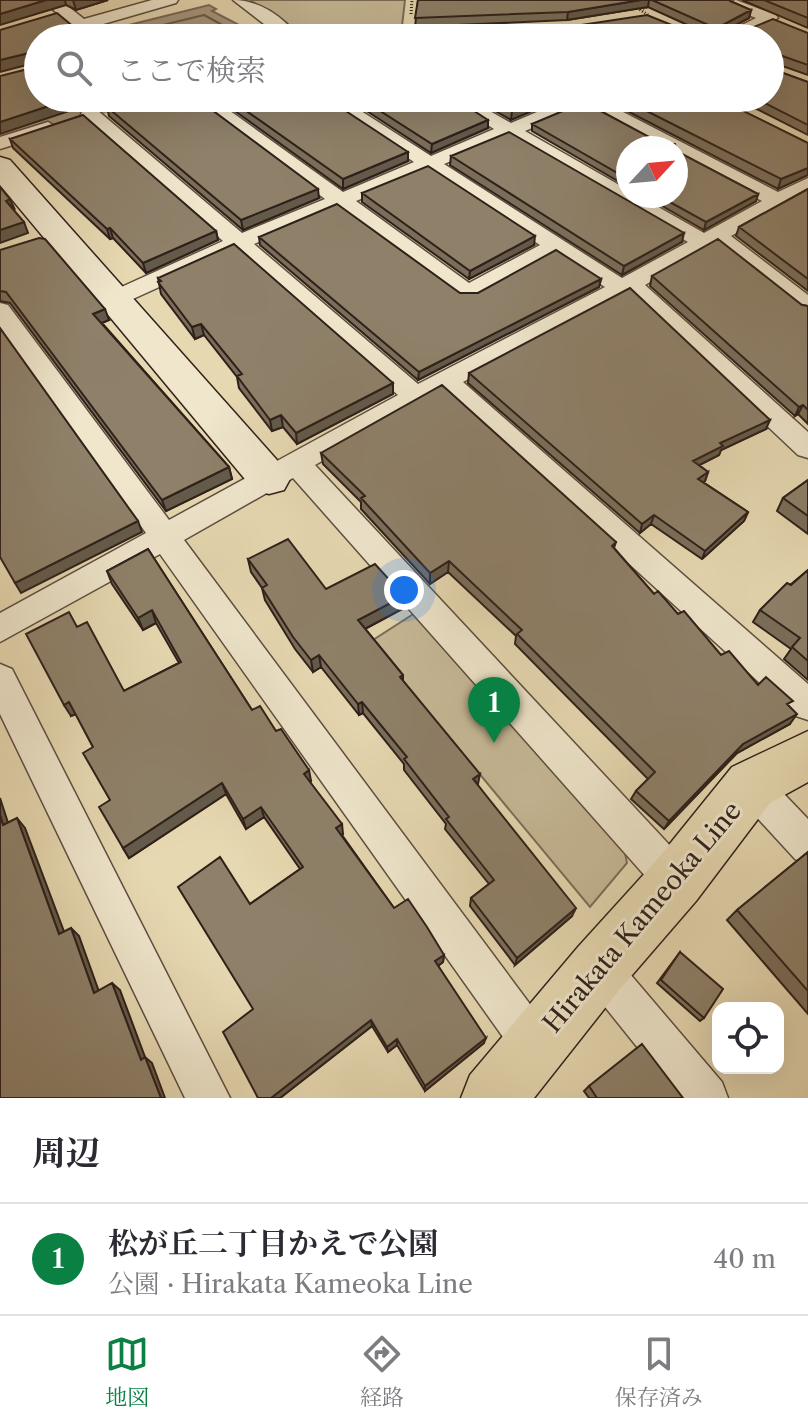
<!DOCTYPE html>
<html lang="ja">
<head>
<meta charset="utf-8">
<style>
  :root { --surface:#fff; --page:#f2f2f3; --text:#2b2b33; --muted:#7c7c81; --line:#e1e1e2; --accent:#0b8043 }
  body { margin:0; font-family:"Libre Caslon Text","Noto Serif JP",serif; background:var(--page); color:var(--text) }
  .controls { position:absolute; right:24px; bottom:24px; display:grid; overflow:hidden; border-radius:16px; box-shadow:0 8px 32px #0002 }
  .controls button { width:72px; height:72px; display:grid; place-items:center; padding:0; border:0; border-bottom:2px solid var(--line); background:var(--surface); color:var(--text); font:40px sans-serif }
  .compass { position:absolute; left:616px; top:136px; width:72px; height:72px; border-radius:50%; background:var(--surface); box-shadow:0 8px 32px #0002; rotate:64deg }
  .you { position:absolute; left:404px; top:590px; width:28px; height:28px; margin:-20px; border:6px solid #fff; border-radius:50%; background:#1a73e8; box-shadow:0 0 0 12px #1a73e833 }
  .badge { display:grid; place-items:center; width:52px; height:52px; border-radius:50%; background:var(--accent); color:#fff; font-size:26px; font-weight:700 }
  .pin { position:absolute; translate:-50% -66px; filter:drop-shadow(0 2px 4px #0008) }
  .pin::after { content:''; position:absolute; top:42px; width:28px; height:24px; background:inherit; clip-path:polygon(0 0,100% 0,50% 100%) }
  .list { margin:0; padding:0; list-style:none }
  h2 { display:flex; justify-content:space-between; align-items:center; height:104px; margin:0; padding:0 32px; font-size:34px }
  h2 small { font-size:26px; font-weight:400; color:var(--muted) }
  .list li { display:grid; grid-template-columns:52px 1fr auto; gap:24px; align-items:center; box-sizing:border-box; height:112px; padding:0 32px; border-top:2px solid var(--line) }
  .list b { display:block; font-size:30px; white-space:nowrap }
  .list p { margin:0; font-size:26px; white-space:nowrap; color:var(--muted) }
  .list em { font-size:26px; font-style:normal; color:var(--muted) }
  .icon { flex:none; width:44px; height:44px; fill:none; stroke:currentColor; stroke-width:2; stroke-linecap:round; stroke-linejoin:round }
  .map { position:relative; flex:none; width:808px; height:1098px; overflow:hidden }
  .search { position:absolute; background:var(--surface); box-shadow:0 8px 32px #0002; left:24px; right:24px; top:24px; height:88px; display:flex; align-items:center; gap:20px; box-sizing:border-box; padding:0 28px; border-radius:44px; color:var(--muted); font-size:30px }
  .sheet { height:216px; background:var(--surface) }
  nav { display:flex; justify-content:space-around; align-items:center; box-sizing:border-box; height:112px; border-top:2px solid var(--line); background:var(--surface); font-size:22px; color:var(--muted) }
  nav a { display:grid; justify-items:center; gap:4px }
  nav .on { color:var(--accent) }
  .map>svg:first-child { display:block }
</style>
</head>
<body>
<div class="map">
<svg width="808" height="1098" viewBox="0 0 808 1098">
  <rect width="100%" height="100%" fill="#e6d8b1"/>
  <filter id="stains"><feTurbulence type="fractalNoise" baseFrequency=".0025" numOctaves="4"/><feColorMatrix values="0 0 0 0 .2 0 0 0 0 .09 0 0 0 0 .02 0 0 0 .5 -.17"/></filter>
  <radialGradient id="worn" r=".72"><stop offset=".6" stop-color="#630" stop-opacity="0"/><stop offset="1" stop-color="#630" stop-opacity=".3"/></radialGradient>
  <path fill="#c7b997" stroke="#7b6c58" stroke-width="2" d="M250 0H405L402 26 295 30Z
    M418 611 623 843 627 863 590 907 370 642Z"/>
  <path fill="#a8997e" stroke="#786956" stroke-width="2" d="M209 5 216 9 212 11 264 38H124L121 27Z"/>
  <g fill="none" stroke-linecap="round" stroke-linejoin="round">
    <path stroke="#6c5c4c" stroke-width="2" d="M131 38 134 32 204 15 246 38"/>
    <path fill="#a8997e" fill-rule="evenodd" d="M77 98H132L127 106 0 148V123Z"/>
    <g stroke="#5d4e40" stroke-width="3">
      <path id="street" d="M42 0H60L84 19 152 0H178L176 3 93 27 103 38H86Z
        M233 0C259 0 284 17 299 38H282Z
        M736 0 776 15 778 18 738 38H716L756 18 730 8V2Z
        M452 28 458 29 460 33 458 37 330 38 338 33Z
        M191 98H212L343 192 414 162 319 98H341L431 156 494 129 445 98H467L511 123 570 98H596L778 192 808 178V193L731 236 808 295V314L800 312 715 245 645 285 808 432V458L798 455 628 294 463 382 808 684V720L796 716 442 393 315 465 690 867 695 881 690 895 676 900 662 895 293 478 184 540 550 1031 556 1046 550 1061 535 1067 520 1061 160 554 0 642V613L146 533 0 327V303L8 305 169 520 398 395 236 252 122 304H106L102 299 106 294 223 241 83 118 81 114 83 110H97L242 233 325 199ZM583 106 662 148H676V155L762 201 704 233 639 196H628V190L525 131ZM508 137 688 242 622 278 444 164ZM428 171 540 245 469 283 356 201ZM338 209 460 298H476L555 255 605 287 418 384 254 244Z
        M48 122 58 128 55 132 0 149V137Z
        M0 664 12 669 230 1098H185L0 714Z
        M751 768 764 773 808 819V865L795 859 738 797 733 785 738 773Z
        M599 948 613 954 722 1082 728 1098H678L585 982 579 968 585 954Z"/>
    </g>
    <g stroke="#2f201a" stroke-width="3">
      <path id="secondary" d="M0 157 10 160 284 468 290 479 284 490 269 494 254 490 0 185Z"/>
    </g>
    <g stroke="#2f201a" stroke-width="3">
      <path id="primary" d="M808 731V782L770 803 696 901 620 989 534 1098H461L470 1075 578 947 656 861 732 767Z"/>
    </g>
    <path stroke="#2f201a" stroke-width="3" stroke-dasharray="1 2" stroke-linecap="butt" d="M411 14 412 0
      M648 15 639 9 654 6"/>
    <use href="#street" fill="#efe6cc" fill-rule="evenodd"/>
    <use href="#secondary" fill="#efe6cc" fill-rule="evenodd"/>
    <use href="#primary" fill="#e6d8b1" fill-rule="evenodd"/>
  </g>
  <path fill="#7a6e5a" stroke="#2f201a" stroke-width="2" d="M0 0H108L76 10 66 5Z
    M418 0H730V1L751 10 749 18 722 32 808 33V75L771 62 772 69 808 82V135L735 98H770L689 32H703L648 7 567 20 415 27Z
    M742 0H808V28Z
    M217 98H326L408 161 343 189Z
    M347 98H454L488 128 431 153Z
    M473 98H562L511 120Z
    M602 98H717L808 143V175L778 189Z
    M107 107 319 198 243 230 109 116Z
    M532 124 662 144 628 148V187L532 131Z
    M10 139 216 231 218 240 146 273 113 238 110 239 13 148Z
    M676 151 758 194 756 201 704 230 645 196H676Z
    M451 156 682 242 622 275 450 165Z
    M808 189V291L736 236 739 227Z
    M362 193 534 245 469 279 362 202Z
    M259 237 460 293H478L601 279 599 287 418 380 260 245Z
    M0 250 109 320 102 323 229 467 232 479 166 511 10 303 0 301Z
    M652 276 808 306V424L798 414 795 416 650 286Z
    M158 278 393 383V394L297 444 283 427 272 431 239 388 237 377 204 335 195 339 161 294Z
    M469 373 766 429 721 450 719 455 699 465 708 472 705 481 703 482 748 512 744 521 702 559 651 524 640 533 468 383Z
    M321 453 616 542 614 548 654 594 678 614 721 655 758 685 789 706 790 724 737 753 664 829 631 799 636 791 648 779 515 644 516 636 448 572 430 584 361 509V502L323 464Z
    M808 480V534L777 511 783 498Z
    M148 549 252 710 276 731 311 781 310 782 343 834 342 835 394 908 444 955 443 962 438 966 484 1043 425 1091 397 1045 388 1052 372 1026 280 1098H258L250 904 300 869 264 817 246 829 226 794 129 858 123 848 110 800 93 747 76 714 71 716 77 627 124 691 179 663 156 623 143 630 112 584 107 571Z
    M248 559 326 589 404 608 365 629 403 675V681L572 916 515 965 470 906 471 898 489 884 445 829 446 824 404 770V764L363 713 359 715 321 667 313 672 295 649 265 600 262 588 251 572Z
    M808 570V680L784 659 791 649 753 622 760 610Z
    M808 852V1014L727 920 737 910Z
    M680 952 704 1018 700 1021 657 983Z
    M589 1086 683 1098H589L584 1091Z"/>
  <path fill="#635a4a" stroke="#2f201a" stroke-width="2" d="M46 0H65L66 5 0 25V14Z
    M73 0H108L76 10Z
    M641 0H649L648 7 567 20 568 12Z
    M751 10 749 18 713 37 715 29Z
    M37 51 38 62 0 72V60Z
    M73 98H108L0 134V122Z
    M542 98H562L511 120 512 111Z
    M488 120V128L431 153 432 144Z
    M408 152V161L343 189V179Z
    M808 168V175L778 189 781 179Z
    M318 189 319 198 243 230 241 220Z
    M758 194 756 201 704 230 706 222Z
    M10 199 15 210 6 201Z
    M24 222 28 233 0 243V230Z
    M110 228 113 238 110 239 107 229Z
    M216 231 218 240 146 273 143 263Z
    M684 233 682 242 622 275 624 266Z
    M535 236 534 245 469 279 470 271Z
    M601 279 599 287 418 380 419 372Z
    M105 309 109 320 97 325 93 314Z
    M201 324 204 335 195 339 192 327Z
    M393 383V394L297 444 296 433Z
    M803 405 798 414 795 416 799 407Z
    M281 415 283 427 272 431 270 420Z
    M770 420 766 429 721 450 719 455 690 470 693 461 720 443Z
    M229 467 232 479 166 511 162 500Z
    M708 472 705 481 694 488 698 479Z
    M748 512 744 521 702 559 705 551Z
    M654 515 651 524 640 533 642 524Z
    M138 521 142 532 21 593 15 583Z
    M449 561 448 572 430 584V573Z
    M404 596V608L359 632 358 620Z
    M152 610 156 623 143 630 138 618Z
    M319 655 321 667 313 672 311 660Z
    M69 702 76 714 71 716 64 705Z
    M362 702 363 713 359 715 358 704Z
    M797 714 790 724 737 753 664 829 669 821 743 744Z
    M309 770 311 781 306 784 304 774Z
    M480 774 478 784 473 779Z
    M222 783 226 794 129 858 123 848Z
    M0 798 12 835 3 825 0 815Z
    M261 807 264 817 246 829 243 819Z
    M17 818 25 828 68 942 59 934Z
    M342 824 343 834 338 838 336 828Z
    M576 908 572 916 515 965 517 958Z
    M71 928 79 936 102 1000 94 993Z
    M444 955 443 962 435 968V961Z
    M112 983 120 990 148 1065 141 1060Z
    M371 1020 372 1026 280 1098H271Z
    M486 1038 484 1043 425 1091V1086Z
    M397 1039V1045L388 1052 387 1047Z
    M145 1057 152 1063 165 1098H161Z"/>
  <path fill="#8e8069" stroke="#2f201a" stroke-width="2" d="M0 0H46L0 14Z
    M418 0H641L568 12 415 18Z
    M652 0H730V1L751 10 715 29 718 32H742L773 19 808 33V65L771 52 772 69 808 82V125L755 98H770V38H412L413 32 568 27 647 15 689 32 715 31 713 27Z
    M764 0H808V18Z
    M57 13 87 38H38V98H73L0 122V76L36 67 37 51 0 60V30Z
    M310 32 312 38H293Z
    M341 33 349 38H325Z
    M136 98H196L318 189 241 220 107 107Z
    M228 98H326L408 152 343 179Z
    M360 98H454L488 120 432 144Z
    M489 98H542L512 111Z
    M621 98H717L808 143V168L781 179Z
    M584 102 662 144H675L676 148H628V179L532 124Z
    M83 115 216 231 143 263 110 228 107 229 10 139Z
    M509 132 684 233 624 266 451 156Z
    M676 150V151L758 194 706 222 659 196H676Z
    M428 166 535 236 470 271 362 193Z
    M0 187 10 199 6 201 24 222 0 230Z
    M808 189V279L739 227Z
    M337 204 460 293H478L556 250 601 279 419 372 259 237Z
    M39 238 45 239 105 309 93 314 229 467 162 500 6 292 0 291V250Z
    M718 239 802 305 808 306V410L803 405 799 407 652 276Z
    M234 244 393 383 296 433 281 415 270 420 237 376 242 374 201 324 192 327 158 282 161 281 158 278Z
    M630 288 770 420 720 443 723 446 693 461 708 472 698 479 748 512 705 551 654 515 642 524 469 373Z
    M0 328 138 521 15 583 0 557Z
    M442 385 616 542 612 546 654 594 658 591 678 614 684 611 721 655 729 651 758 685 766 677 793 701 787 704 797 714 743 744 669 821 636 791 655 772 517 634 522 630 449 561 430 573 361 498 365 496 321 453Z
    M808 480V516L783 498Z
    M288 539 326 589 375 564 404 596 358 620 403 675 400 677 480 774 473 779 576 908 517 958 471 898 494 880 446 819 449 817 404 759 407 757 362 702 358 704 319 655 311 660 293 637 262 588 267 585 248 559Z
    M148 549 252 710 260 706 276 731 281 729 309 770 304 774 342 824 336 828 394 908 408 899 427 927 444 955 435 961 486 1038 425 1086 397 1039 387 1047 371 1020 271 1098H258L223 1032 253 1009 178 887 220 857 250 904 303 867 261 807 243 819 222 783 123 848 99 807 110 800 83 753 93 747 69 702 64 705 26 634 69 612 77 627 87 622 124 691 181 662 152 610 138 618 107 571Z
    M808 570V661L792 647 800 638 760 610 787 583 791 585Z
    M0 815 3 825 17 818 59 934 71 928 94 993 112 983 141 1060 145 1057 161 1098H0Z
    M808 852V991L737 910Z
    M680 952 723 989 704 1018 661 980Z
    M642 1044 683 1098H597L589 1086Z"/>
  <g text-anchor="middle" stroke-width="6" stroke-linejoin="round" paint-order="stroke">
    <g font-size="26" fill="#2f201a" stroke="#efe6cc">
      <text transform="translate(642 917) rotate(-50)" y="9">Hirakata Kameoka Line</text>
    </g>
  </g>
  <rect width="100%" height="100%" filter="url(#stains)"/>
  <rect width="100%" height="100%" fill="url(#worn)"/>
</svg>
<div class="controls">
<button><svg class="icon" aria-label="locate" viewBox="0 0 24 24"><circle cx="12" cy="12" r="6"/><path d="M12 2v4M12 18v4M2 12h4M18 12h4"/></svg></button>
</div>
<svg class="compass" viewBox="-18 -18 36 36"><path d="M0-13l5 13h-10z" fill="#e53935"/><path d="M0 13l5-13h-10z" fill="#7c7c81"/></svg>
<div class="you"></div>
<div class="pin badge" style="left:494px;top:743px">1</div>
<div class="search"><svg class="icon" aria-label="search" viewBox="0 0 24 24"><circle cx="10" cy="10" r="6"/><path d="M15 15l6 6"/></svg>ここで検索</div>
</div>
<section class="sheet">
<h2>周辺<small></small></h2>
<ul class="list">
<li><span class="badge">1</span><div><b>松が丘二丁目かえで公園</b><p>公園 · Hirakata Kameoka Line</p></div><em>40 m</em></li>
</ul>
</section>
<nav>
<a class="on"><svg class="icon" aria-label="map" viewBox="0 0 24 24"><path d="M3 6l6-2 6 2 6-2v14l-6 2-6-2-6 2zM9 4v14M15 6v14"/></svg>地図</a>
<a><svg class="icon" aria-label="directions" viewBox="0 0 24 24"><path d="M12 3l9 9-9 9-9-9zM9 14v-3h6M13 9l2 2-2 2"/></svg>経路</a>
<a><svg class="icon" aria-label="saved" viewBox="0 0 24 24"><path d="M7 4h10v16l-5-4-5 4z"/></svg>保存済み</a>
</nav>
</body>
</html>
